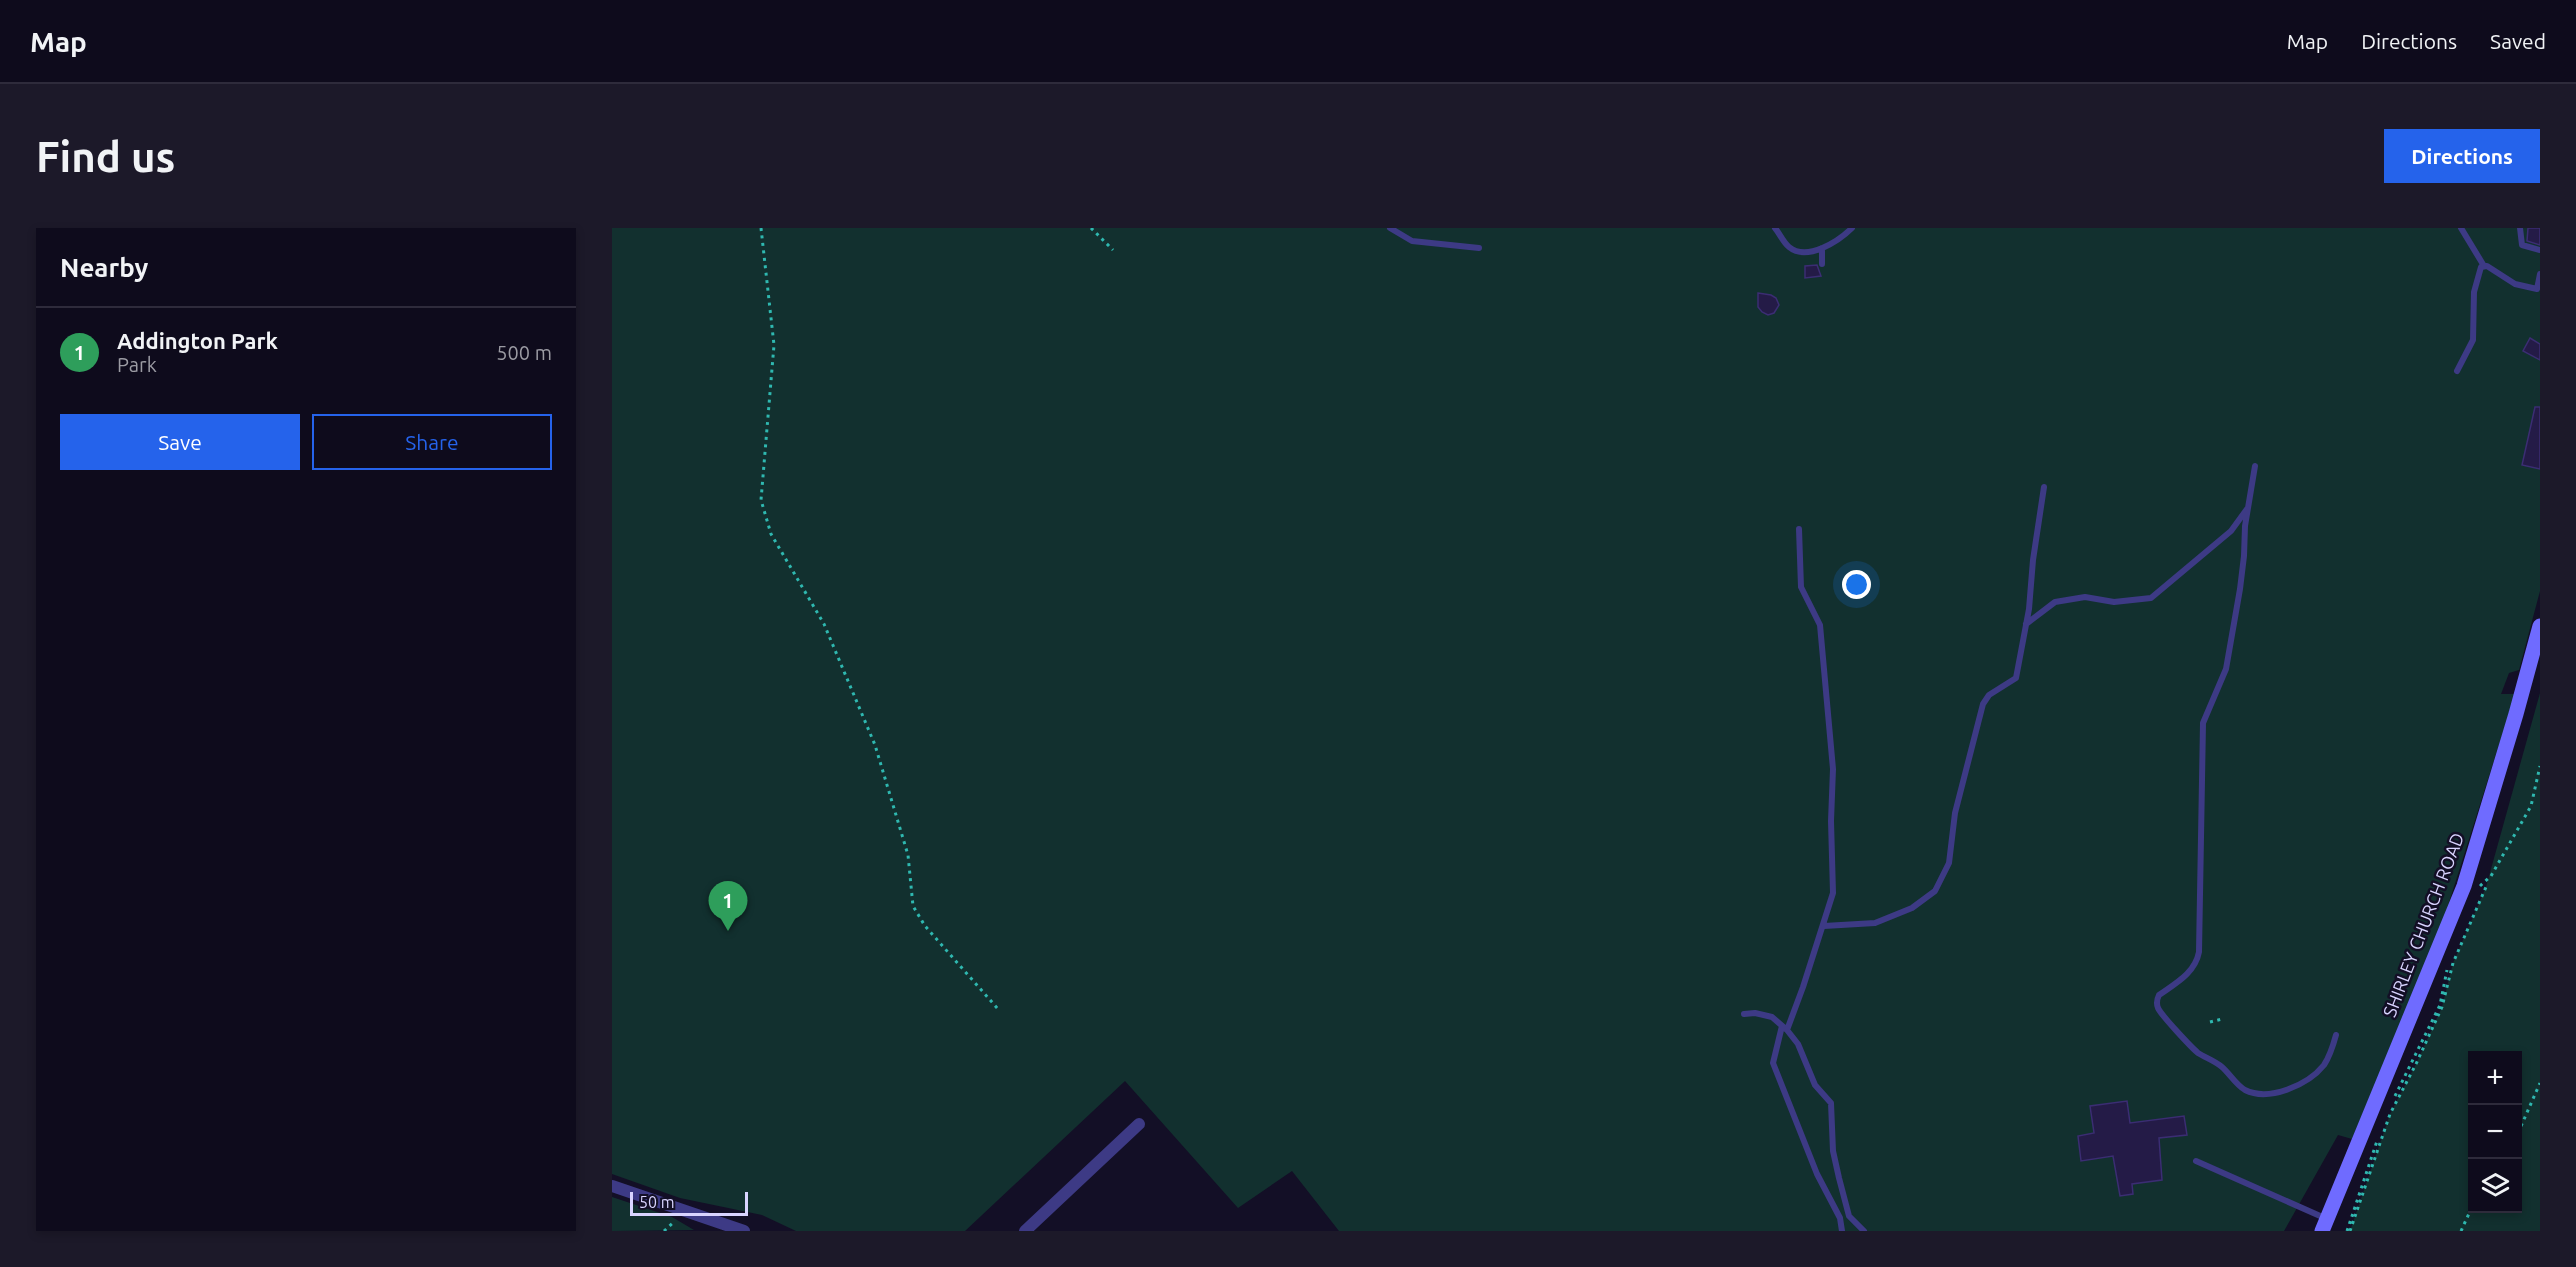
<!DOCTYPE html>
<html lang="en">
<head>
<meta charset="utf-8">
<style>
  :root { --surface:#0e0b1c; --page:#1c1929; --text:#f1f3f6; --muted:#9b9ba3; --line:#2e2b3b; --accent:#2563eb }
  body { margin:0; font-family:Ubuntu,sans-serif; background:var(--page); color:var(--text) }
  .controls { position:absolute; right:18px; bottom:18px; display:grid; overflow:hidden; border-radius:0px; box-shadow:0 3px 9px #0003 }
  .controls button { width:54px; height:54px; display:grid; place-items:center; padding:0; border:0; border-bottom:2px solid var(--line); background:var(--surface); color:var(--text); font:30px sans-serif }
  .scale { position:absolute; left:18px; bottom:15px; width:118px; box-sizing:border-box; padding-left:6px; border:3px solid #d9d4ff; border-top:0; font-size:16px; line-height:21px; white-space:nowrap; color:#d9d4ff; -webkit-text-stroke:4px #130f26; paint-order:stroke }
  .you { position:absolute; left:1245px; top:357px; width:21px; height:21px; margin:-15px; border:4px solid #fff; border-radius:50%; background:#1a73e8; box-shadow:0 0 0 9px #1a73e833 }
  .badge { display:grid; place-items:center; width:39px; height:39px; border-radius:50%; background:var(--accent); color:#fff; font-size:20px; font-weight:700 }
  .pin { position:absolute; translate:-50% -50px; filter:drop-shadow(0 2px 3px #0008) }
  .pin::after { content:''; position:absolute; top:32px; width:21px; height:18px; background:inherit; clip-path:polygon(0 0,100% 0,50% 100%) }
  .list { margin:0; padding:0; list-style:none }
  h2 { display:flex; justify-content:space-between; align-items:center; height:78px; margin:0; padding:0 24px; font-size:26px }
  h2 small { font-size:20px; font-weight:400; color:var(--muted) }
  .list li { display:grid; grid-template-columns:39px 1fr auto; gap:18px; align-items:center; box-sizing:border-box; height:90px; padding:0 24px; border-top:2px solid var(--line) }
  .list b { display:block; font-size:22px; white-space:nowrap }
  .list p { margin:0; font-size:20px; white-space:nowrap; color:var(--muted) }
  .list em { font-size:20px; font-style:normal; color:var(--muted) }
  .actions { display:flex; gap:12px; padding:18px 24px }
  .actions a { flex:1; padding:14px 0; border:2px solid var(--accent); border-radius:0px; text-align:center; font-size:21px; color:var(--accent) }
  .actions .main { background:var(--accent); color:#fff }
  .icon { flex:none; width:33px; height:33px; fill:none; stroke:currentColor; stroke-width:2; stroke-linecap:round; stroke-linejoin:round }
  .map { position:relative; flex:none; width:1928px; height:1003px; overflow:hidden; border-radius:0px }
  header { display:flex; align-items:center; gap:36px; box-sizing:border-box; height:84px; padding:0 30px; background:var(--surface); border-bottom:2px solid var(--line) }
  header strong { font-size:28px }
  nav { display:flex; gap:33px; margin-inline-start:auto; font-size:21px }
  .intro { display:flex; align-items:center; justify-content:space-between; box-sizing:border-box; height:144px; padding:0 36px }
  h1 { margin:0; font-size:42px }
  .button { padding:15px 27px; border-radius:0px; background:var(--accent); color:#fff; font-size:21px; font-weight:700 }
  main { display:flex; gap:36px; padding:0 36px }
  aside { flex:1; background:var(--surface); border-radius:0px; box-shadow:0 3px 9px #0003 }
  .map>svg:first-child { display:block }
</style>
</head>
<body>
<header>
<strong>Map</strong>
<nav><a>Map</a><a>Directions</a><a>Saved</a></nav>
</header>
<div class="intro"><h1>Find us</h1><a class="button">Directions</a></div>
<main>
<aside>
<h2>Nearby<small></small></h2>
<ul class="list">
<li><span class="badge" style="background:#2e9e5b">1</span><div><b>Addington Park</b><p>Park</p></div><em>500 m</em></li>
</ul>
<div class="actions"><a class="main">Save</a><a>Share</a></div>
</aside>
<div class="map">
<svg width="1928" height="1003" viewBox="0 0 1928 1003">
  <rect width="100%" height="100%" fill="#130f26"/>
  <path fill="#12302f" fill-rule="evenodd" d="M0 0H1928V363L1907 442 1897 445 1889 466H1903L1833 687 1740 911 1726 907 1672 1003H727L680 943 626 980 513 853 353 1003H184L150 987 68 970 0 946Z
    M1928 465V1003H1738L1778 886 1804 836 1830 779 1841 735 1874 659ZM1860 828H1906V980H1860Z
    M0 969 60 989 82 1002 0 1003Z"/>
  <path fill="#241b47" stroke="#3b2d73" stroke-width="1.5" d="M1916 0H1928V17L1915 13Z
    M1205 37 1209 48 1193 50V38Z
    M1146 65 1159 67 1164 70 1167 77 1162 85 1156 87 1150 84 1146 79Z
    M1918 110 1928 116V132L1911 123Z
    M1923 179H1928V241L1910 237Z
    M1515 873 1518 895 1572 888 1575 907 1547 910 1550 952 1520 956 1521 966 1508 968 1501 928 1469 933 1466 908 1482 905 1478 878Z"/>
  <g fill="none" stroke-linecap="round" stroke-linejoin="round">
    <path stroke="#2fb8b0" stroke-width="3" stroke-dasharray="3 4.5" stroke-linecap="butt" d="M149 0 162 117 149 272 159 306 212 396 263 517 296 627 301 678 313 698 386 781
      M479 0 501 22
      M1868 658 1879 648 1919 578 1928 538
      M1598 794 1610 791
      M1783 868 1828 777 1835 742
      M1906 905 1928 855
      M52 1003 62 994
      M1735 1003 1765 913
      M1738 1003 1778 886 1804 836 1830 779 1841 735 1874 659
      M1849 1003 1860 979"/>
    <path stroke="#3d3a85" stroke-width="6" d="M778 0 800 13 867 20
      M1163 0C1168 6 1171 14 1177 19 1195 34 1227 13 1240 0
      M1849 0 1872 38
      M1908 0 1910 17 1928 22
      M1210 20V36
      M1845 143 1861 112 1862 64 1869 39 1875 38 1903 56 1925 61 1928 46
      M1643 238 1633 298 1632 328 1628 361 1614 441 1591 495 1587 724C1583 745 1564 755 1547 767 1545 771 1544 775 1546 780 1549 787 1579 819 1586 825 1594 830 1603 833 1610 839 1618 846 1624 857 1633 862 1657 874 1696 857 1712 837 1718 828 1721 818 1724 807
      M1414 396 1443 374 1473 369 1502 374 1539 370 1619 303 1635 281
      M1212 698 1263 695 1300 680 1323 663 1337 635 1343 585 1371 476 1377 467 1404 450 1417 381 1421 332 1432 259
      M1132 786 1143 785 1160 789 1175 802 1186 816 1203 857 1219 875 1221 923 1227 950 1237 988 1252 1003
      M1170 798 1161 835 1205 946 1228 990 1230 1003
      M1175 802 1191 759 1221 665 1219 593 1221 541 1208 397 1189 359 1187 301
      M1584 933 1715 991"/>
    <path stroke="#3d3a85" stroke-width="12" d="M0 958 132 1003
      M413 1003 527 896"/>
    <path stroke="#6f6bff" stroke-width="15" d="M1710 1003 1852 658 1904 486 1928 398"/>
  </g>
  <g text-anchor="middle" stroke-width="5" stroke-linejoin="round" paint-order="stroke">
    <g font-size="18" fill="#d9d4ff" stroke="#130f26">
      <text transform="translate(1812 697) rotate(-69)" y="6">SHIRLEY CHURCH ROAD</text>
    </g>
  </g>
</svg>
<div class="controls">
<button>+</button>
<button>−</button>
<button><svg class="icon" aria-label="layers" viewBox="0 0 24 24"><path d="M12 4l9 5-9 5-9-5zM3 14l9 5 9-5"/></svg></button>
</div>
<div class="scale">50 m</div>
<div class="you"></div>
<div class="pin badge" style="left:116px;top:703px;background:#2e9e5b">1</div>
</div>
</main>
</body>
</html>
